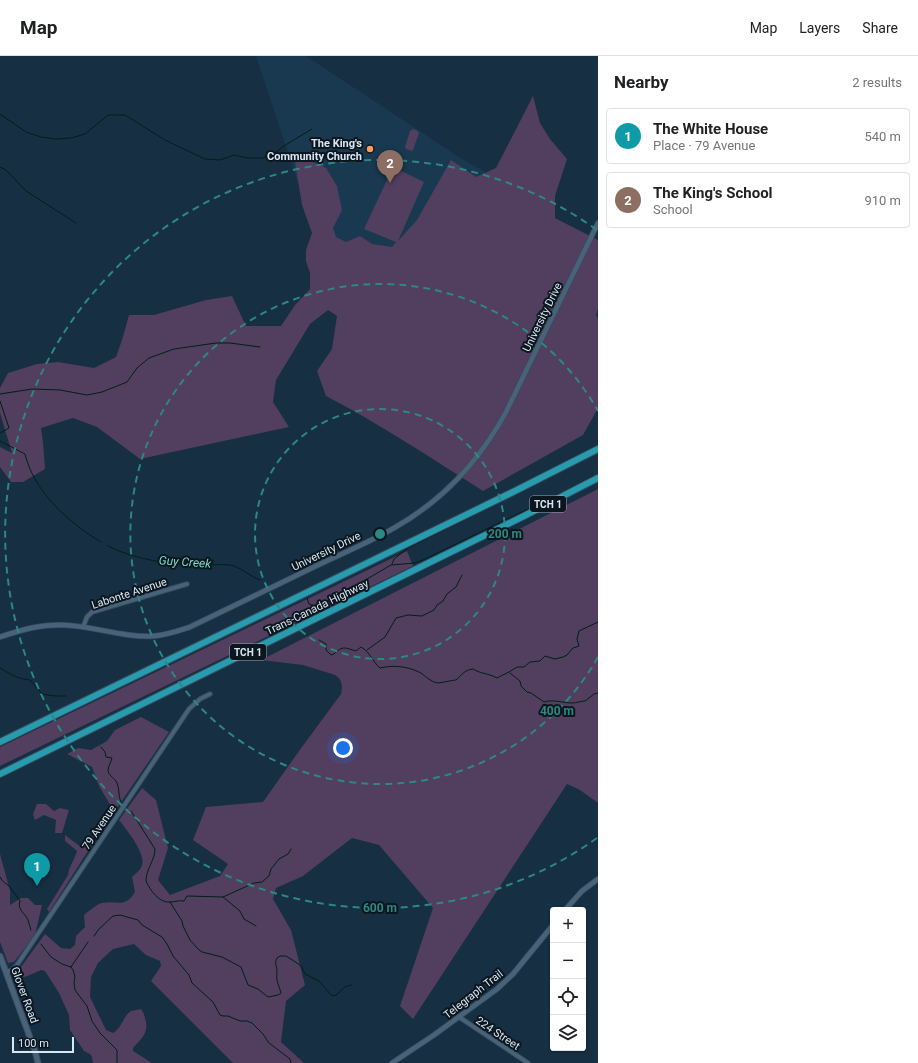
<!DOCTYPE html>
<html lang="en">
<head>
<meta charset="utf-8">
<style>
  :root { --surface:#fff; --page:#f2f2f2; --text:#202124; --muted:#757577; --line:#e0e0e0; --accent:#ea580c }
  body { margin:0; font-family:Roboto,sans-serif; background:var(--page); color:var(--text) }
  .controls { position:absolute; right:12px; bottom:12px; display:grid; overflow:hidden; border-radius:4px; box-shadow:0 1px 3px #0004 }
  .controls button { width:36px; height:36px; display:grid; place-items:center; padding:0; border:0; border-bottom:1px solid var(--line); background:var(--surface); color:var(--text); font:20px sans-serif }
  .scale { position:absolute; left:12px; bottom:10px; width:62px; box-sizing:border-box; padding-left:4px; border:2px solid #d8e7f4; border-top:0; font-size:11px; line-height:14px; white-space:nowrap; color:#d8e7f4; -webkit-text-stroke:3px #0c161f; paint-order:stroke }
  .you { position:absolute; left:343px; top:692px; width:14px; height:14px; margin:-10px; border:3px solid #fff; border-radius:50%; background:#1a73e8; box-shadow:0 0 0 6px #1a73e833 }
  .badge { display:grid; place-items:center; width:26px; height:26px; border-radius:50%; background:var(--accent); color:#fff; font-size:13px; font-weight:700 }
  .pin { position:absolute; translate:-50% -33px; filter:drop-shadow(0 1px 2px #0008) }
  .pin::after { content:''; position:absolute; top:21px; width:14px; height:12px; background:inherit; clip-path:polygon(0 0,100% 0,50% 100%) }
  .list { margin:0; padding:0; list-style:none }
  h2 { display:flex; justify-content:space-between; align-items:center; height:52px; margin:0; padding:0 16px; font-size:17px }
  h2 small { font-size:13px; font-weight:400; color:var(--muted) }
  .list li { display:grid; grid-template-columns:26px 1fr auto; gap:12px; align-items:center; box-sizing:border-box; height:56px; margin:0 8px 8px; padding:0 8px; border:1px solid var(--line); border-radius:4px }
  .list b { display:block; font-size:15px; white-space:nowrap }
  .list p { margin:0; font-size:13px; white-space:nowrap; color:var(--muted) }
  .list em { font-size:13px; font-style:normal; color:var(--muted) }
  .icon { flex:none; width:22px; height:22px; fill:none; stroke:currentColor; stroke-width:2; stroke-linecap:round; stroke-linejoin:round }
  .map { position:relative; flex:none; width:598px; height:1007px; overflow:hidden }
  header { display:flex; align-items:center; gap:24px; box-sizing:border-box; height:56px; padding:0 20px; background:var(--surface); border-bottom:1px solid var(--line) }
  header strong { font-size:19px }
  nav { display:flex; gap:22px; margin-inline-start:auto; font-size:14px }
  main { display:flex }
  aside { flex:1; background:var(--surface) }
  .map>svg:first-child { display:block }
</style>
</head>
<body>
<header>
<strong>Map</strong>
<nav><a>Map</a><a>Layers</a><a>Share</a></nav>
</header>
<main>
<div class="map">
<svg width="598" height="1007" viewBox="0 0 598 1007">
  <rect width="100%" height="100%" fill="#162f43"/>
  <path fill="#193951" d="M256 0H306L462 103 489 118 344 266Z"/>
  <path fill="#523e5e" d="M533 40 540 67 550 83 567 103 555 140V162L598 184V253L596 259 598 263V352L583 379 483 435C431 402 380 368 326 340L317 315 332 293 337 260 328 254 310 268 276 324 273 346 289 371 140 403 97 371 73 362 41 372 43 386 45 413 23 426H11L0 411V391L12 397 0 357V332L8 317 37 308 58 306 94 312 116 301 122 284 129 259H154L206 244 232 240 246 270H281L295 249 310 233V217L306 205V194L312 177 302 149 295 106 308 104 326 112 337 130 342 154 333 172 336 181 346 186 360 180 372 188 392 191 396 186 364 173 393 111 424 126 398 185 417 164 451 104 476 121 496 112Z
    M413 73 418 75 419 77 413 94 412 95 406 93 405 91 410 75Z
    M598 433V747L580 734 567 728 413 963 400 950 433 852 379 789 352 782 303 820 276 832 273 843 291 874 305 929 286 945 281 986 304 1007H233L151 925 161 910 160 905 146 899 134 888 113 893 98 907 91 921 90 941 106 974 113 977C122 972 123 960 131 955 134 954 138 954 141 953 144 957 145 961 146 966 148 978 141 983 133 992V995L152 1007H93L92 1001 90 998 84 995 70 974 69 959 59 937 45 915 41 914 25 921 20 920 18 915 45 878 61 892 70 893 75 889 76 880 85 871 84 859C88 856 98 847 102 847 116 844 125 853 135 836L132 821C135 818 141 814 142 809 146 797 126 773 119 764L142 732 156 744 168 792 158 824 170 839 220 820 228 808 193 784 206 751 263 746 299 695 341 638C343 630 342 623 335 619L303 609 261 604Z
    M407 495 413 510 0 710V691Z
    M141 661 169 676 117 752H112L99 730 92 711 67 698 78 692 91 694 107 685 115 674Z
    M37 748H46L54 755 60 752 69 754 62 777H55L56 764 44 759 35 764 33 758Z
    M96 777 88 795 49 856 47 853 68 819C69 810 75 803 77 795L65 785V779L81 791Z
    M0 798 10 835V849L21 842H28L35 849H42L35 879 14 906 8 907 0 886Z"/>
  <g fill="none" stroke-linecap="round" stroke-linejoin="round">
    <path stroke="#001f19" stroke-width="1" d="M0 58 26 76 41 81 56 83 71 82 85 78 108 59H125L165 84 205 103 220 104 234 99 248 102H263L276 96 287 88 312 73
      M0 111 6 114 26 135 76 167
      M0 338 32 333 60 334 87 339 102 336 127 326 137 312 149 302 174 293 216 287H230L260 291
      M0 345 9 372 0 377
      M0 385 25 398C34 436 69 467 101 486
      M108 490C136 504 171 509 202 509 211 509 220 508 230 509 241 511 249 520 260 524
      M392 508 394 503 408 492 528 432
      M307 542 309 548 315 550 333 543 391 509 415 507 423 504 598 419
      M319 584 326 588V594L331 599 334 598C343 589 345 592 356 595L361 591C370 596 372 605 380 612 393 609 406 610 419 616 425 619 430 626 438 627 439 627 454 624 456 624 462 619 464 614 473 613 481 618 488 617 497 622L509 616 517 611H524L530 606 540 605 545 600 555 603 563 601 567 599 573 592 579 590 577 583 579 575 598 566
      M367 594 385 581 396 562 408 559 422 560 434 554 437 549 443 545 447 538 456 531 462 519
      M0 612C10 618 18 623 30 624L42 638 55 640H66
      M510 617 520 625 521 630 527 636 531 637 544 646C553 643 563 647 572 647 577 647 580 645 585 645L594 638 598 637
      M101 691 105 696 106 701 112 702C111 706 108 711 108 714 108 719 113 721 116 725 120 732 118 740 121 746
      M131 755 155 793C155 804 146 813 146 825 150 834 159 847 170 846 175 846 179 844 184 845L187 840 223 841 254 827 262 826 269 820 271 813 279 803 288 798 291 793
      M0 821C2 826 6 827 10 831 12 834 18 842 20 845 17 854 25 857 28 864 29 867 30 871 31 874
      M223 841 240 855 244 863 256 870
      M170 846 182 865 183 870 190 884 199 894 202 896 222 901 241 911 248 929 258 933 268 941 278 939 281 937C278 926 276 927 277 915 277 909 274 908 277 902L280 900H286L297 907 301 910 305 918 319 925 332 940 336 939C342 934 343 930 352 929
      M94 880 99 873 113 860 120 859 138 864 142 869 162 881 167 888 173 900 189 919 192 927 213 946 220 959 223 960H228L240 965H247L252 967 263 978 269 987 290 1003 291 1007
      M41 888 51 901 62 908 71 911 73 914 75 920 74 927 75 934 87 950 92 965 100 977 117 994V1007
      M71 911 88 886"/>
    <g stroke="#384d5e" stroke-width="5.5">
      <path id="minor" d="M83 571 87 561 92 556 187 528
        M6 916 12 914 17 909 189 653 200 643 210 638
        M459 961 528 1007"/>
    </g>
    <g stroke="#384d5e" stroke-width="6">
      <path id="tertiary" d="M0 581C21 574 41 568 63 569 94 570 124 582 154 580 167 579 178 575 190 571 233 550 275 530 318 509 343 497 370 486 394 472 442 445 480 404 506 356L598 167
        M565 854 582 835 598 823
        M392 1007 434 979 497 933 513 918 553 869"/>
    </g>
    <g stroke="#384d5e" stroke-width="7">
      <path id="secondary" d="M0 900 35 995 38 1007"/>
    </g>
    <g stroke="#384d5e" stroke-width="8">
      <path id="motorway" d="M0 686 513 436 598 393
        M0 718 524 460 598 422"/>
    </g>
    <use href="#minor" stroke="#486379" stroke-width="3.5"/>
    <use href="#tertiary" stroke="#486379" stroke-width="4.5"/>
    <use href="#secondary" stroke="#486379" stroke-width="5"/>
    <use href="#motorway" stroke="#269cae" stroke-width="6"/>
  </g>
  <g fill="none" stroke="#2d8782" stroke-width="2" stroke-dasharray="7 5">
    <circle cx="380" cy="478" r="125"/>
    <path d="M598 601A250 250 0 1 1 598 355"/>
    <path d="M597 782A374 374 0 1 1 597 174"/>
  </g>
  <circle fill="#fe9b59" stroke="#0c161f" stroke-width="1.5" cx="370" cy="93" r="4"/>
  <g text-anchor="middle" stroke-width="4" stroke-linejoin="round" paint-order="stroke">
    <g fill="#0c161f" stroke="#9ba8b4" stroke-width="1">
      <rect x="530" y="440" width="36" height="16" rx="3"/>
      <rect x="230" y="588" width="36" height="16" rx="3"/>
    </g>
    <g font-size="10" font-weight="bold" fill="#d8e7f4">
      <text x="548" y="452">TCH 1</text>
      <text x="248" y="600">TCH 1</text>
    </g>
    <g font-size="11" font-weight="bold" fill="#d8e7f4" stroke="#0c161f" text-anchor="end">
      <text x="362" y="91">The King's<tspan x="362" dy="13">Community Church</tspan></text>
    </g>
    <g font-size="11" fill="#d8e7f4" stroke="#0c161f">
      <text transform="translate(542 261) rotate(-64)" y="4">University Drive</text>
      <text transform="translate(326 495) rotate(-26)" y="4">University Drive</text>
      <text transform="translate(129 537) rotate(-18)" y="4">Labonte Avenue</text>
      <text transform="translate(317 551) rotate(-26)" y="4">Trans-Canada Highway</text>
      <text transform="translate(99 771) rotate(-56)" y="4">79 Avenue</text>
      <text transform="translate(473 938) rotate(-38)" y="4">Telegraph Trail</text>
      <text transform="translate(25 939) rotate(70)" y="4">Glover Road</text>
      <text transform="translate(498 977) rotate(34)" y="4">224 Street</text>
    </g>
    <g font-size="12" font-style="italic" fill="#7cddc6" stroke="#0c161f">
      <text transform="translate(185 506) rotate(4)" y="4">Guy Creek</text>
    </g>
  </g>
  <circle cx="380" cy="478" r="6" fill="#2d8782" stroke="#0c161f" stroke-width="2"/>
  <g font-size="12" text-anchor="middle" font-weight="bold" fill="#2d8782" stroke="#0c161f" stroke-width="4" stroke-linejoin="round" paint-order="stroke">
    <text x="505" y="482">200 m</text>
    <text x="557" y="659">400 m</text>
    <text x="380" y="856">600 m</text>
  </g>
</svg>
<div class="controls">
<button>+</button>
<button>−</button>
<button><svg class="icon" aria-label="locate" viewBox="0 0 24 24"><circle cx="12" cy="12" r="6"/><path d="M12 2v4M12 18v4M2 12h4M18 12h4"/></svg></button>
<button><svg class="icon" aria-label="layers" viewBox="0 0 24 24"><path d="M12 4l9 5-9 5-9-5zM3 14l9 5 9-5"/></svg></button>
</div>
<div class="scale">100 m</div>
<div class="you"></div>
<div class="pin badge" style="left:37px;top:830px;background:#0f9aa8">1</div>
<div class="pin badge" style="left:390px;top:127px;background:#8d6e63">2</div>
</div>
<aside>
<h2>Nearby<small>2 results</small></h2>
<ul class="list">
<li><span class="badge" style="background:#0f9aa8">1</span><div><b>The White House</b><p>Place · 79 Avenue</p></div><em>540 m</em></li>
<li><span class="badge" style="background:#8d6e63">2</span><div><b>The King's School</b><p>School</p></div><em>910 m</em></li>
</ul>
</aside>
</main>
</body>
</html>
